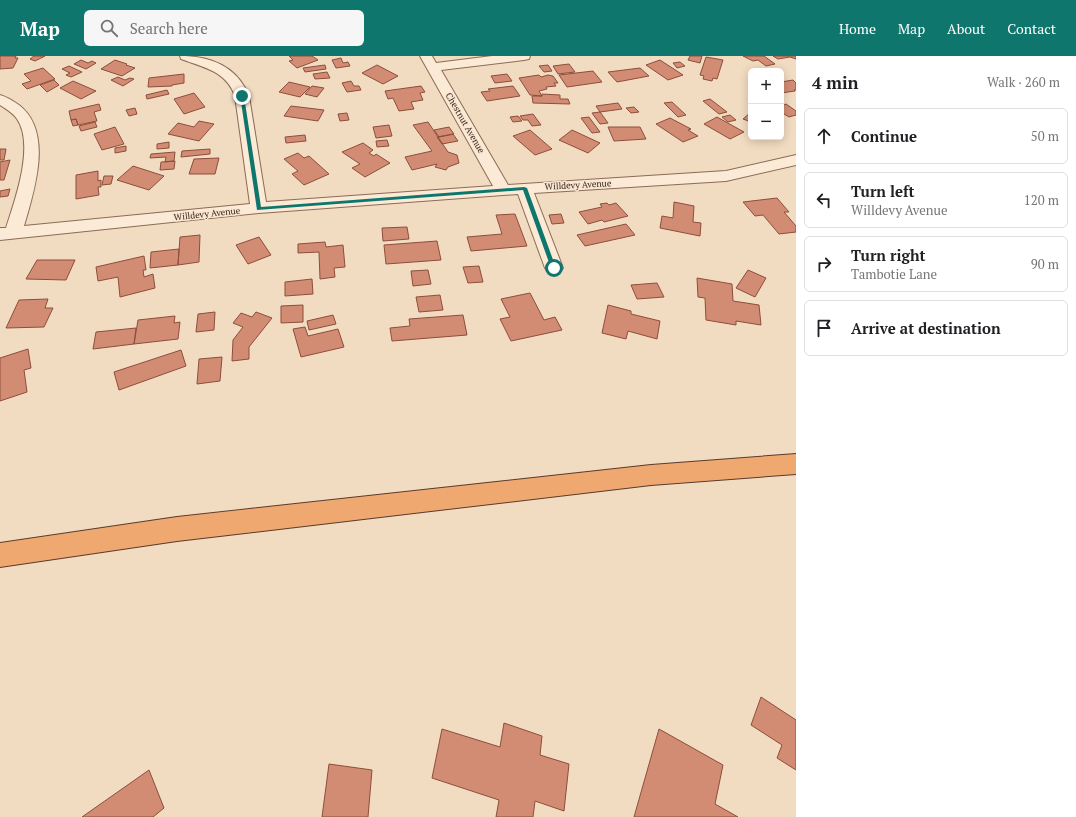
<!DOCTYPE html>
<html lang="en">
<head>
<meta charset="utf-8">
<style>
  :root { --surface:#fff; --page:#f6f6f6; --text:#202124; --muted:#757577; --line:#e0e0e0; --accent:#0f766e }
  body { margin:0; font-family:"PT Serif",serif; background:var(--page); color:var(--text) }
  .controls { position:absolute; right:12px; top:12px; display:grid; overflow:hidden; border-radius:6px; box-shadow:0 2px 10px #0003 }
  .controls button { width:36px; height:36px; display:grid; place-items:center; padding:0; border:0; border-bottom:1px solid var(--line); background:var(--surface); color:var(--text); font:20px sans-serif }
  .stop { position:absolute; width:12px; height:12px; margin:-9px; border:3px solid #0f766e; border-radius:50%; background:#fff }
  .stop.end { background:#0f766e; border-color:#fff; box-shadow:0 1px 4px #0008 }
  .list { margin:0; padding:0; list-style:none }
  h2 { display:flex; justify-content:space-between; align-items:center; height:52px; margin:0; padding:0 16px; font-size:17px }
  h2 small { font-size:13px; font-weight:400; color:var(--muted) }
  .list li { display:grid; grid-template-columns:26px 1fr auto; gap:12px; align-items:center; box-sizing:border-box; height:56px; margin:0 8px 8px; padding:0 8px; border:1px solid var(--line); border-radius:6px }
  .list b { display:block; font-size:15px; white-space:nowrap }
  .list p { margin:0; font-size:13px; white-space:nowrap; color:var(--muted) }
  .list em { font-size:13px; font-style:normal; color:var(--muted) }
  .icon { flex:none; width:22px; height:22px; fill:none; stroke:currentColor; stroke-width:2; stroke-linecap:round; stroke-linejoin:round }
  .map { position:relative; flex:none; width:796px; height:761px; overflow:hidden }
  header { display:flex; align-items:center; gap:24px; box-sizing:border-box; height:56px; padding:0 20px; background:var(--accent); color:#fff }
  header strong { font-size:19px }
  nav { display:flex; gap:22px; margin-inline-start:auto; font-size:14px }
  .search { width:280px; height:36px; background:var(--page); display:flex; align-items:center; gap:10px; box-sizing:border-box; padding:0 14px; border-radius:6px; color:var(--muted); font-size:15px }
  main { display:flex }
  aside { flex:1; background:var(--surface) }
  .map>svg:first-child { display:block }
</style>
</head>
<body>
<header>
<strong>Map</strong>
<div class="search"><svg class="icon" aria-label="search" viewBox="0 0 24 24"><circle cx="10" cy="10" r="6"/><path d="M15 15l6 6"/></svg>Search here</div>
<nav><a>Home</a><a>Map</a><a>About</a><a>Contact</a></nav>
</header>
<main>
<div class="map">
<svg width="796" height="761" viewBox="0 0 796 761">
  <rect width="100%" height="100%" fill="#f1dbc1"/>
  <path fill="#d28c74" stroke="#8d4e3b" d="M0 0H16L15 2H18L13 12 0 13Z
    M34 0H45L35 5 30 3Z
    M289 0H312L318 4 297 12 289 5 293 4Z
    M690 0H702L700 7 688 4Z
    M743 0H764L775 8 766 10 758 4 753 5Z
    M773 0H796V3L790 1 778 3Z
    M706 1 723 4 717 23 713 22 712 25 703 23 704 20 700 19Z
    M341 2 343 7 348 6 350 10 336 12 332 4Z
    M81 4 88 7 92 5 96 7 86 13 74 8Z
    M115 4 127 8 126 9 135 12 122 20 101 13Z
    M660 4 683 19 668 24 646 9Z
    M680 6 685 10 677 12 673 7Z
    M569 8 575 16 558 18 553 10Z
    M325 9 326 13 305 16 303 12Z
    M377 9 398 20 383 28 362 17Z
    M548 9 552 15 544 16 539 10Z
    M69 10 82 16 71 21 66 19 70 17 62 13Z
    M43 12 55 23 27 33 22 28 31 25 24 18Z
    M640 12 649 20 617 26 608 16Z
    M593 15 602 26 567 31 559 19Z
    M327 16 330 22 315 23 313 18Z
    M184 18V27L172 29V30L148 31 149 22Z
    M507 18 512 25 495 27 491 20Z
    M539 19 541 21 548 19 553 20 558 27H554L556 30 546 31 547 33 539 35 542 40 530 39 519 22Z
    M118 21 125 24 130 22 134 23 123 30 111 24Z
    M54 24 59 29 47 36 40 29Z
    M793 24 796 27V34H794L795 35 781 37V26Z
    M73 25 96 35 81 43 60 32Z
    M351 25 354 30H359L361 34 347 36 342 27Z
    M289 26 310 31 300 41 279 36Z
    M312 30 324 32 317 41 305 38Z
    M421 30 425 36 420 37 423 44 411 46 414 53 399 55 393 42 388 43 385 35Z
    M513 30 520 40 487 45 481 36 490 35 488 33Z
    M167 34 169 38 147 43 146 39Z
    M194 37 205 51 184 58 174 43Z
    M542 38 560 39V43H568L570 48 533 47 532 40H542Z
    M710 43 727 56 719 58 703 45Z
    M672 46 686 59 678 61 664 47Z
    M618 47 622 53 600 56 596 50Z
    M99 48 101 54 94 56 97 65 78 69 76 63 71 64 69 55Z
    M786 48 796 55V59L789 61 781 56V50Z
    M291 50 324 54 318 65 284 60Z
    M634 51 639 56 631 57 626 52Z
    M135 52 137 58 129 60 126 54Z
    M600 56 608 67 600 68 592 57Z
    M751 56V66L743 63Z
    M347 57 349 64 340 65 338 58Z
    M533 58 541 69 532 70 528 64H523L520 60Z
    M730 59 736 64 728 66 722 61Z
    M518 60 522 65 513 66 510 61Z
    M589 61 600 76 592 77 581 62Z
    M717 61 744 76 730 83 704 68Z
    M670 62 691 73 688 74 698 80 683 86 656 68Z
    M76 63 78 69 73 70 71 64Z
    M199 65 214 68 199 85 168 78 178 67 194 71Z
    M95 66 97 71 81 75 79 70Z
    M428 66 448 96 457 99 459 107 448 111 446 114 435 111 437 108 412 114 405 101 432 95 413 69Z
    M389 69 392 80 376 82 373 71Z
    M115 71 124 88 102 94 94 78Z
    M449 71 454 78 439 81 434 74Z
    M608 71H640L646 83 614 85Z
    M530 74 552 93 535 99 513 80Z
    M572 74 600 87 588 97 559 84Z
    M453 78 458 85 442 88 437 81Z
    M305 79 306 85 286 87 285 81Z
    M387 84 389 90 377 91 376 85Z
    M169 86V92L157 93V88Z
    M363 87 373 94 369 97 374 100 376 98 390 107 365 121 352 112 360 108 342 96Z
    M126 90V95L115 97V92Z
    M0 93H6L4 104H0Z
    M210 93V98L181 101 182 95Z
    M175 96 174 105 165 106 166 101 150 102 151 98Z
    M298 97 304 102 309 100 329 118 304 129 292 118 298 115 284 103Z
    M219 102 215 118H189L194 103Z
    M10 104 4 124H0V106Z
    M175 105 174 113 160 114 161 106Z
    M133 110 164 120 149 134 117 124Z
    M98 115V125L101 124V131H98L99 139 76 143V119Z
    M104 120H113L111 128 102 129Z
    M10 133 8 140 0 141V135Z
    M777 142 789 156H784L796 170V176L779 178 763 159 755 160 743 146Z
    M674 146 694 150 693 166 701 167 700 180 660 172 662 160 673 162Z
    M607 147 609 149 616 147 628 160 604 166 602 164 588 168 579 156 602 151 600 148Z
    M515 158 527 190 471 195 467 181 502 178 496 159Z
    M561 158 564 167 552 168 549 159Z
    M626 168 635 179 585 190 577 179Z
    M407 171 409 183 383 185 382 172Z
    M200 179 199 206 178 209 180 181Z
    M259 181 271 199 248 208 236 189Z
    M437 185 441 204 386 208 384 189Z
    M325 186 326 191 343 189 345 211 334 212 335 221 320 223 319 196 298 197V188Z
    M179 193 178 209 150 212 151 196Z
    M144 200 146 214H143L144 221 153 218 155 232 120 241 118 221 98 225 96 211Z
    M37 204H75L66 224 26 223Z
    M479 210 483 226 468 227 463 211Z
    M428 214 431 228 413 230 411 215Z
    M748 214 766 222 755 241 736 232Z
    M697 222 732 228 733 245 759 249 761 269 736 265V269L706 264 705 242 698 241Z
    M312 223 313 238 285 240V226Z
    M657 227 664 241 637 243 631 229Z
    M530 237 544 264 555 261 562 274 511 285 500 263 510 261 501 243Z
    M440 239 443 254 419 256 416 241Z
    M48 243 45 252H53L44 271 6 272 19 244Z
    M303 249V266L281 267V250Z
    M608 249 631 255V258L660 265 657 283 628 275 626 283 602 277Z
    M215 256 214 274 196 276 198 258Z
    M256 256 272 262 249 291V303L232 305 233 284 243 271 233 267 241 257 252 261Z
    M333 259 336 268 309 274 307 265Z
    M463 259 467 279 392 285 390 272 410 270 409 263Z
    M175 260 174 267 180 266 178 283 134 288 138 264Z
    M305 271 308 280 338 273 344 291 301 301 293 273Z
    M136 272 134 288 93 293 96 276Z
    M28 293 31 312 24 314 27 336 0 345V302Z
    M181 294 186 310 119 334 114 316Z
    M222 301 220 325 197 328 199 303Z
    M761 641 796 664V714L777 702 782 689 751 669Z
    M504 667 542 680 540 699 569 708 564 755 535 745 533 761H496L499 744 432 722 442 673 500 691Z
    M659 673 723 709 715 748 738 761H634Z
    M329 708 372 714 368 761H322Z
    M149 714 164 752 153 761H82Z"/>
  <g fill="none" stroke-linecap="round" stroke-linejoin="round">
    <g stroke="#8c6b57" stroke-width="2">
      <path id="minor" d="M180 0C210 0 237 10 249 40L266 146 493 130 420 0H432L436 7 492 0H530L529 3 524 4 441 14 508 129 726 115 796 99V109L726 125 534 137 563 212 560 216 554 218 548 216 545 212 518 138 259 157 0 184V172H6C15 144 35 89 17 63 13 57 6 53 0 49V39C7 41 13 45 19 49 54 76 34 135 24 170L250 148 235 40C226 15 205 12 181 3Z"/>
    </g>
    <g stroke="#5a3a2c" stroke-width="2">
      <path id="trunk" d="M796 398V418L651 429 177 485 0 511V487L177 461 651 409Z"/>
    </g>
    <use href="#minor" fill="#fbead5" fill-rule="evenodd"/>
    <use href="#trunk" fill="#efa970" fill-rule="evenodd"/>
  </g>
  <path fill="#0f766e" d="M240 39 244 40 261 151 524 131 527 132 556 212 554 214 551 212 523 134 257 154Z"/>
  <g text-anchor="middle" stroke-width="3" stroke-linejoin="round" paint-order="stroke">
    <g font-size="9" fill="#3b261c" stroke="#f8e6d1">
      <text transform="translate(465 67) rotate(60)" y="3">Chestnut Avenue</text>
      <text transform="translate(578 129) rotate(-3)" y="3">Willdevy Avenue</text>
      <text transform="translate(207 158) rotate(-6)" y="3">Willdevy Avenue</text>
    </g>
  </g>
</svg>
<div class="controls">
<button>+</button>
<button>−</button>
</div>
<div class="stop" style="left:554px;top:212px"></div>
<div class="stop end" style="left:242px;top:40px"></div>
</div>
<aside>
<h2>4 min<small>Walk · 260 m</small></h2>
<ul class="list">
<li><svg class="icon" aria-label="ahead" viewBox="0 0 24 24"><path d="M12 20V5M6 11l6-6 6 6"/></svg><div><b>Continue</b></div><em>50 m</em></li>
<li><svg class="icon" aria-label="left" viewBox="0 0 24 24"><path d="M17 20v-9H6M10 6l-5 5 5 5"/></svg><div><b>Turn left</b><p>Willdevy Avenue</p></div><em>120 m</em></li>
<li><svg class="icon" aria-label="right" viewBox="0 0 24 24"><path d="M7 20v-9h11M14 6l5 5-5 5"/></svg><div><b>Turn right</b><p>Tambotie Lane</p></div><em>90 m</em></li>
<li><svg class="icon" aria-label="arrive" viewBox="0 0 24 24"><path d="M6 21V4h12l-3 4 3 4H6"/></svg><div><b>Arrive at destination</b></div></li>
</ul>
</aside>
</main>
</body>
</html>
